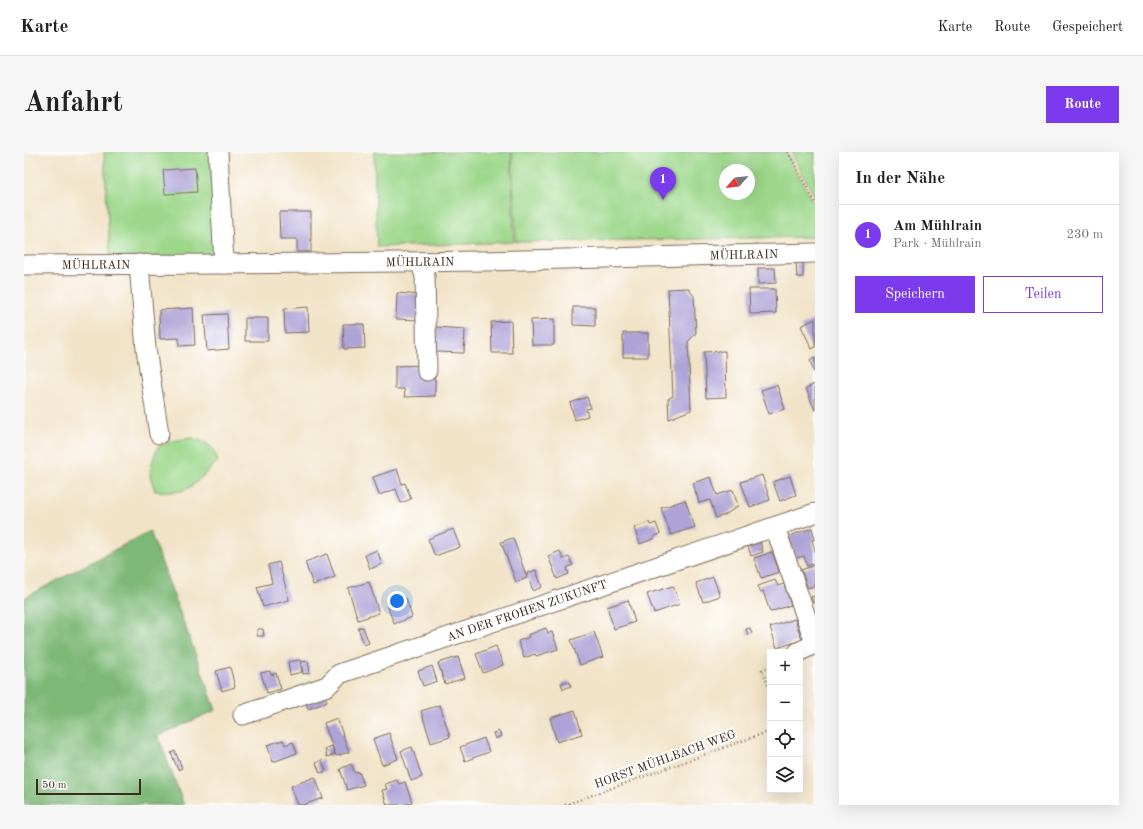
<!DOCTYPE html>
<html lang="de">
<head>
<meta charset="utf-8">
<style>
  :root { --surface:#fff; --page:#f6f6f6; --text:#202124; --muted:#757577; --line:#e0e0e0; --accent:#7c3aed }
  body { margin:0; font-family:"Old Standard TT",serif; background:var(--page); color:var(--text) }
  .controls { position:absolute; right:12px; bottom:12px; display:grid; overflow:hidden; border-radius:0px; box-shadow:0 4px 16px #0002 }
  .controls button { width:36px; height:36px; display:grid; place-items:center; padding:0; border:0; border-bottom:1px solid var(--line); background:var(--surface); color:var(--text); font:20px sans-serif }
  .compass { position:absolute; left:695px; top:12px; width:36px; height:36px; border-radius:50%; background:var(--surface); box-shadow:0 4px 16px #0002; rotate:243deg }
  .scale { position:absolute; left:12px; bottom:10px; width:105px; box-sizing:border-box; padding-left:4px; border:2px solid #3b2a1e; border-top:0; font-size:11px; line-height:14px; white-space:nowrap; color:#3b2a1e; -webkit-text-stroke:3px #fff; paint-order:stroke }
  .you { position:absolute; left:373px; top:449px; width:14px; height:14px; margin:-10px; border:3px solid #fff; border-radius:50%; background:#1a73e8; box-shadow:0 0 0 6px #1a73e833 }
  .badge { display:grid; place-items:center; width:26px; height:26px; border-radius:50%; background:var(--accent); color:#fff; font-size:13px; font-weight:700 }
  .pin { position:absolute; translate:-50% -33px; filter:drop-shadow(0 1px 2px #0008) }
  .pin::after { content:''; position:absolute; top:21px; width:14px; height:12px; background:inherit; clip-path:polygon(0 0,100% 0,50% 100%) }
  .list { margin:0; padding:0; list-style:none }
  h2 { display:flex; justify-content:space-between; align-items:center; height:52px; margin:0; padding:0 16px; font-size:17px }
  h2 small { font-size:13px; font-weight:400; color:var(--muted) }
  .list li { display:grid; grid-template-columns:26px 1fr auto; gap:12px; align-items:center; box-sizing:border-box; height:60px; padding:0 16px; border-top:1px solid var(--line) }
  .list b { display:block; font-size:15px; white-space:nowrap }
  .list p { margin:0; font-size:13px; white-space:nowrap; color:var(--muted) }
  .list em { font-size:13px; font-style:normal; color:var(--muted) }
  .actions { display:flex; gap:8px; padding:12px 16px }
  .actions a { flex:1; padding:9px 0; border:1px solid var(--accent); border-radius:0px; text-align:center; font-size:14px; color:var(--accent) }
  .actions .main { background:var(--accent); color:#fff }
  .icon { flex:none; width:22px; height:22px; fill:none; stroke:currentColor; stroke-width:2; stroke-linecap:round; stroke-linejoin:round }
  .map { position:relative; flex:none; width:791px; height:653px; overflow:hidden; border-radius:0px }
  header { display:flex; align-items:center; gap:24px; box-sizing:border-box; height:56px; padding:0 20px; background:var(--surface); border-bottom:1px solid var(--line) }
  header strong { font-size:19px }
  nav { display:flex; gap:22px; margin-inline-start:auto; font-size:14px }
  .intro { display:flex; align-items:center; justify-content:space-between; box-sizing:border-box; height:96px; padding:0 24px }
  h1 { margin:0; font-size:28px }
  .button { padding:10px 18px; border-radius:0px; background:var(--accent); color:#fff; font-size:14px; font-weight:700 }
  main { display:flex; gap:24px; padding:0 24px }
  aside { flex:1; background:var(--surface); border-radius:0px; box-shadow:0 4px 16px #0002 }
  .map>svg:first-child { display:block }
</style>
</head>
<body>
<header>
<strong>Karte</strong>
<nav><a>Karte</a><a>Route</a><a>Gespeichert</a></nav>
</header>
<div class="intro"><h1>Anfahrt</h1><a class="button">Route</a></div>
<main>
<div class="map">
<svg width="791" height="653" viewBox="0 0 791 653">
  <rect width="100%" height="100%" fill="#fff"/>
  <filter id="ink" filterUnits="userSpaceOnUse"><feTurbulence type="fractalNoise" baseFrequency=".025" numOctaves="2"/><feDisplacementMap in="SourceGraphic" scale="8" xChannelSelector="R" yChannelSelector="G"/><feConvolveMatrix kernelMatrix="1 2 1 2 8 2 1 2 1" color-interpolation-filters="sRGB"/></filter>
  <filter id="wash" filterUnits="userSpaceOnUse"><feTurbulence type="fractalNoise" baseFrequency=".012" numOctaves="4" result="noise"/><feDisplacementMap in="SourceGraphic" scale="16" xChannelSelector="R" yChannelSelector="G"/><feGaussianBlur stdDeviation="0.9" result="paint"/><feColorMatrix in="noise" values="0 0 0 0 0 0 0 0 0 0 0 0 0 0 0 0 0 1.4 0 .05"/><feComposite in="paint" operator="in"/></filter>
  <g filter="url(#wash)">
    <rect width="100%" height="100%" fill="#f1e3c7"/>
    <path fill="#9cd78a" stroke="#6c8054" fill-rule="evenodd" d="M80 0H186L192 103 86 106Z
      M350 0H487L490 90 353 95Z
      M488 0H762L791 54V85L492 90ZM701 18H725V42H701Z
      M767 0H791V45Z
      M167 286C183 290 188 292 194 309 187 316 171 333 163 337 154 341 140 340 131 339L126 324 128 311 133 296 147 289Z"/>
    <path fill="#7db876" stroke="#5c714a" d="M126 379 192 558 134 584 160 653H0V446Z"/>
    <g id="blocks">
      <path fill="#ada3d6" d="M171 16 173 40 141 42 139 18Z
        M255 60H287V100H273V87H256Z
        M772 111H779V125H773Z
        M734 116H751L752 131 734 132Z
        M664 136 670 144 672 181 664 190 667 258 645 267 644 247 649 244 644 137Z
        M725 137H751L752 161 726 162Z
        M373 141 397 143 395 168 372 167Z
        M284 155 285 180 261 181 260 157Z
        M549 155H571V174L549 173Z
        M169 156 171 193 155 194V186L136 187 135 158Z
        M203 162 205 197 183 199 180 163Z
        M221 166H244V189H221Z
        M530 167V193H508L507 168Z
        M791 167V195L788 197 777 174Z
        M487 169 488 201H468L467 170Z
        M319 172H340L341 196 320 197Z
        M412 175 441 177 440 201 411 200Z
        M599 181H624V205H599Z
        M701 199 702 245 682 246 680 200Z
        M791 206V223L786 208Z
        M402 213V227H411V244L381 245 380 237H371V214Z
        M791 232V259L782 236Z
        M753 233 761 257 745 262 737 238Z
        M563 245 567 256 562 257 564 264 551 268 546 251Z
        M373 317 378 332 381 331 387 347 377 351 372 337 355 343 349 325Z
        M738 323 746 348 726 355 717 330Z
        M766 324 772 343 756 349 749 330Z
        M687 325 693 343 709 338 714 354 701 363 692 366 686 348 675 351 669 331Z
        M661 348 671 375 647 383 637 356Z
        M625 370 626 373 632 371 636 382 630 384 631 386 616 392 610 376Z
        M788 376 791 387 788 388 791 398V411L783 414 780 404 772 406 765 384Z
        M429 377 436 395 411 404 404 387Z
        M489 386 503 426 492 430 477 390Z
        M735 387 739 400 727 404 723 391Z
        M353 398 358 412 346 417 341 403Z
        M536 399 539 407 545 405 549 413 543 416 545 422 533 427 524 404Z
        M748 400 755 420 737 426 730 406Z
        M303 402 311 425 289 433 281 410Z
        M255 410 265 448 239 455 233 435 248 431 244 413Z
        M791 413V433L784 436 777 418Z
        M512 418 518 435 509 439 503 421Z
        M689 425 696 444 679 450 672 431Z
        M751 428 754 434 760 432 767 453 746 460 739 439 736 440 734 434Z
        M345 430 355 461 334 468 324 436Z
        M649 434 656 452 630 461 623 442Z
        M791 444V451H789L787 445Z
        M382 446 388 465 370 472 363 453Z
        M604 448 611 470 590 477 583 455Z
        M771 467 778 488 753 496 746 475Z
        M339 475 345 491 340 493 334 476Z
        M522 476 524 481 528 480 534 497 512 504 511 502 500 506 494 489 505 485 504 483Z
        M726 476 728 481 724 483 722 477Z
        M233 477H239L240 484H233Z
        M570 480 579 505 556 513 547 488Z
        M472 494 479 513 459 521 452 502Z
        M434 505 441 526 421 532 414 511Z
        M276 508 278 520 266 523 264 510Z
        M284 509 286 521 279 522 277 510Z
        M408 514 413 529 399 534 394 519Z
        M206 515 211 535 198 539 192 519Z
        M246 519 247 523 252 521 257 537 243 541 237 521Z
        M545 529 547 534 539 537 537 531Z
        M300 540 303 550 284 557 281 548Z
        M416 553 426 585 407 591 397 559Z
        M551 558 558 582 533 590 526 566Z
        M313 566 325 600 312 604 300 571Z
        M475 579 477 584 471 587 469 581Z
        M365 581 374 607 358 613 349 587Z
        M460 586 465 600 441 609 436 595Z
        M259 588 261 593 269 590 273 601 249 610 243 593Z
        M308 594 311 602 303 605 301 597Z
        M388 595 398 625 387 629 377 599Z
        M151 599 158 616 154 618 147 601Z
        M298 608 302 619 296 621 292 611Z
        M327 612 331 621 335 620 340 633 323 638 316 617Z
        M291 625 299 646 279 653H274L267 634Z
        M373 628 375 632 381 630 388 650 379 653H363L358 638 363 637 361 632Z"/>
    </g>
  </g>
  <g filter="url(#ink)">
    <use href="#blocks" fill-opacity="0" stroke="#7b6b59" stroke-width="1"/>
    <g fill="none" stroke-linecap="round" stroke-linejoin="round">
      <g stroke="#7b6b59" stroke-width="21">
        <g id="minor">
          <path d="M194 0 200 112"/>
          <path d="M397 110 401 125 403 219"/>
          <path d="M115 112 122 197 135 282"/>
          <path id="s1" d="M0 113 200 112 461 109 791 101"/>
          <path d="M751 375 791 491"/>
          <path d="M774 500 791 492"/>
          <path id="s2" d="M219 563 303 534 315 522 791 361"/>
        </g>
      </g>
      <path stroke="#7b6b59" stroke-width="2.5" stroke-dasharray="1 3" stroke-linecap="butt" d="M764 0 791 50
        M746 514 738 518 746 539
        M541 653 746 579"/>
      <use href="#minor" stroke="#fff" stroke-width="19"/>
    </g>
  </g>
  <g text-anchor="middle" stroke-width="4" stroke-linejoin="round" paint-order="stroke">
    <g font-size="12" fill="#3b2a1e" stroke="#fff">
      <text dy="4" stroke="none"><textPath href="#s1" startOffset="720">MÜHLRAIN</textPath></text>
      <text dy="4" stroke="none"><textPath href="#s1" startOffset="396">MÜHLRAIN</textPath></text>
      <text dy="4" stroke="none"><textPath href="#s1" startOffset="72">MÜHLRAIN</textPath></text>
      <text dy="4" stroke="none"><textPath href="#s2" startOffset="304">AN DER FROHEN ZUKUNFT</textPath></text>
      <text transform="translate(641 607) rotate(-20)" y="4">HORST MÜHLBACH WEG</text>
    </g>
  </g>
</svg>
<div class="controls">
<button>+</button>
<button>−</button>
<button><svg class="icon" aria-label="locate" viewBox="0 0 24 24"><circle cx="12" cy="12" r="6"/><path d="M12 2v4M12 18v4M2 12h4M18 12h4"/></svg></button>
<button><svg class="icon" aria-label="layers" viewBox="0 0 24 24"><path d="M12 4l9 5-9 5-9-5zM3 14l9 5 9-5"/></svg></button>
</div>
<svg class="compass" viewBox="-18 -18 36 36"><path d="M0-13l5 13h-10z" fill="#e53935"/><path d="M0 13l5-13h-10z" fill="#757577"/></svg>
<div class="scale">50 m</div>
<div class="you"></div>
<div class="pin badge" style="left:639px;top:48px">1</div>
</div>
<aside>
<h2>In der Nähe<small></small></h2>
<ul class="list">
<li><span class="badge">1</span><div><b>Am Mühlrain</b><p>Park · Mühlrain</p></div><em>230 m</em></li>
</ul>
<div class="actions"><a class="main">Speichern</a><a>Teilen</a></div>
</aside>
</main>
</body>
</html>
